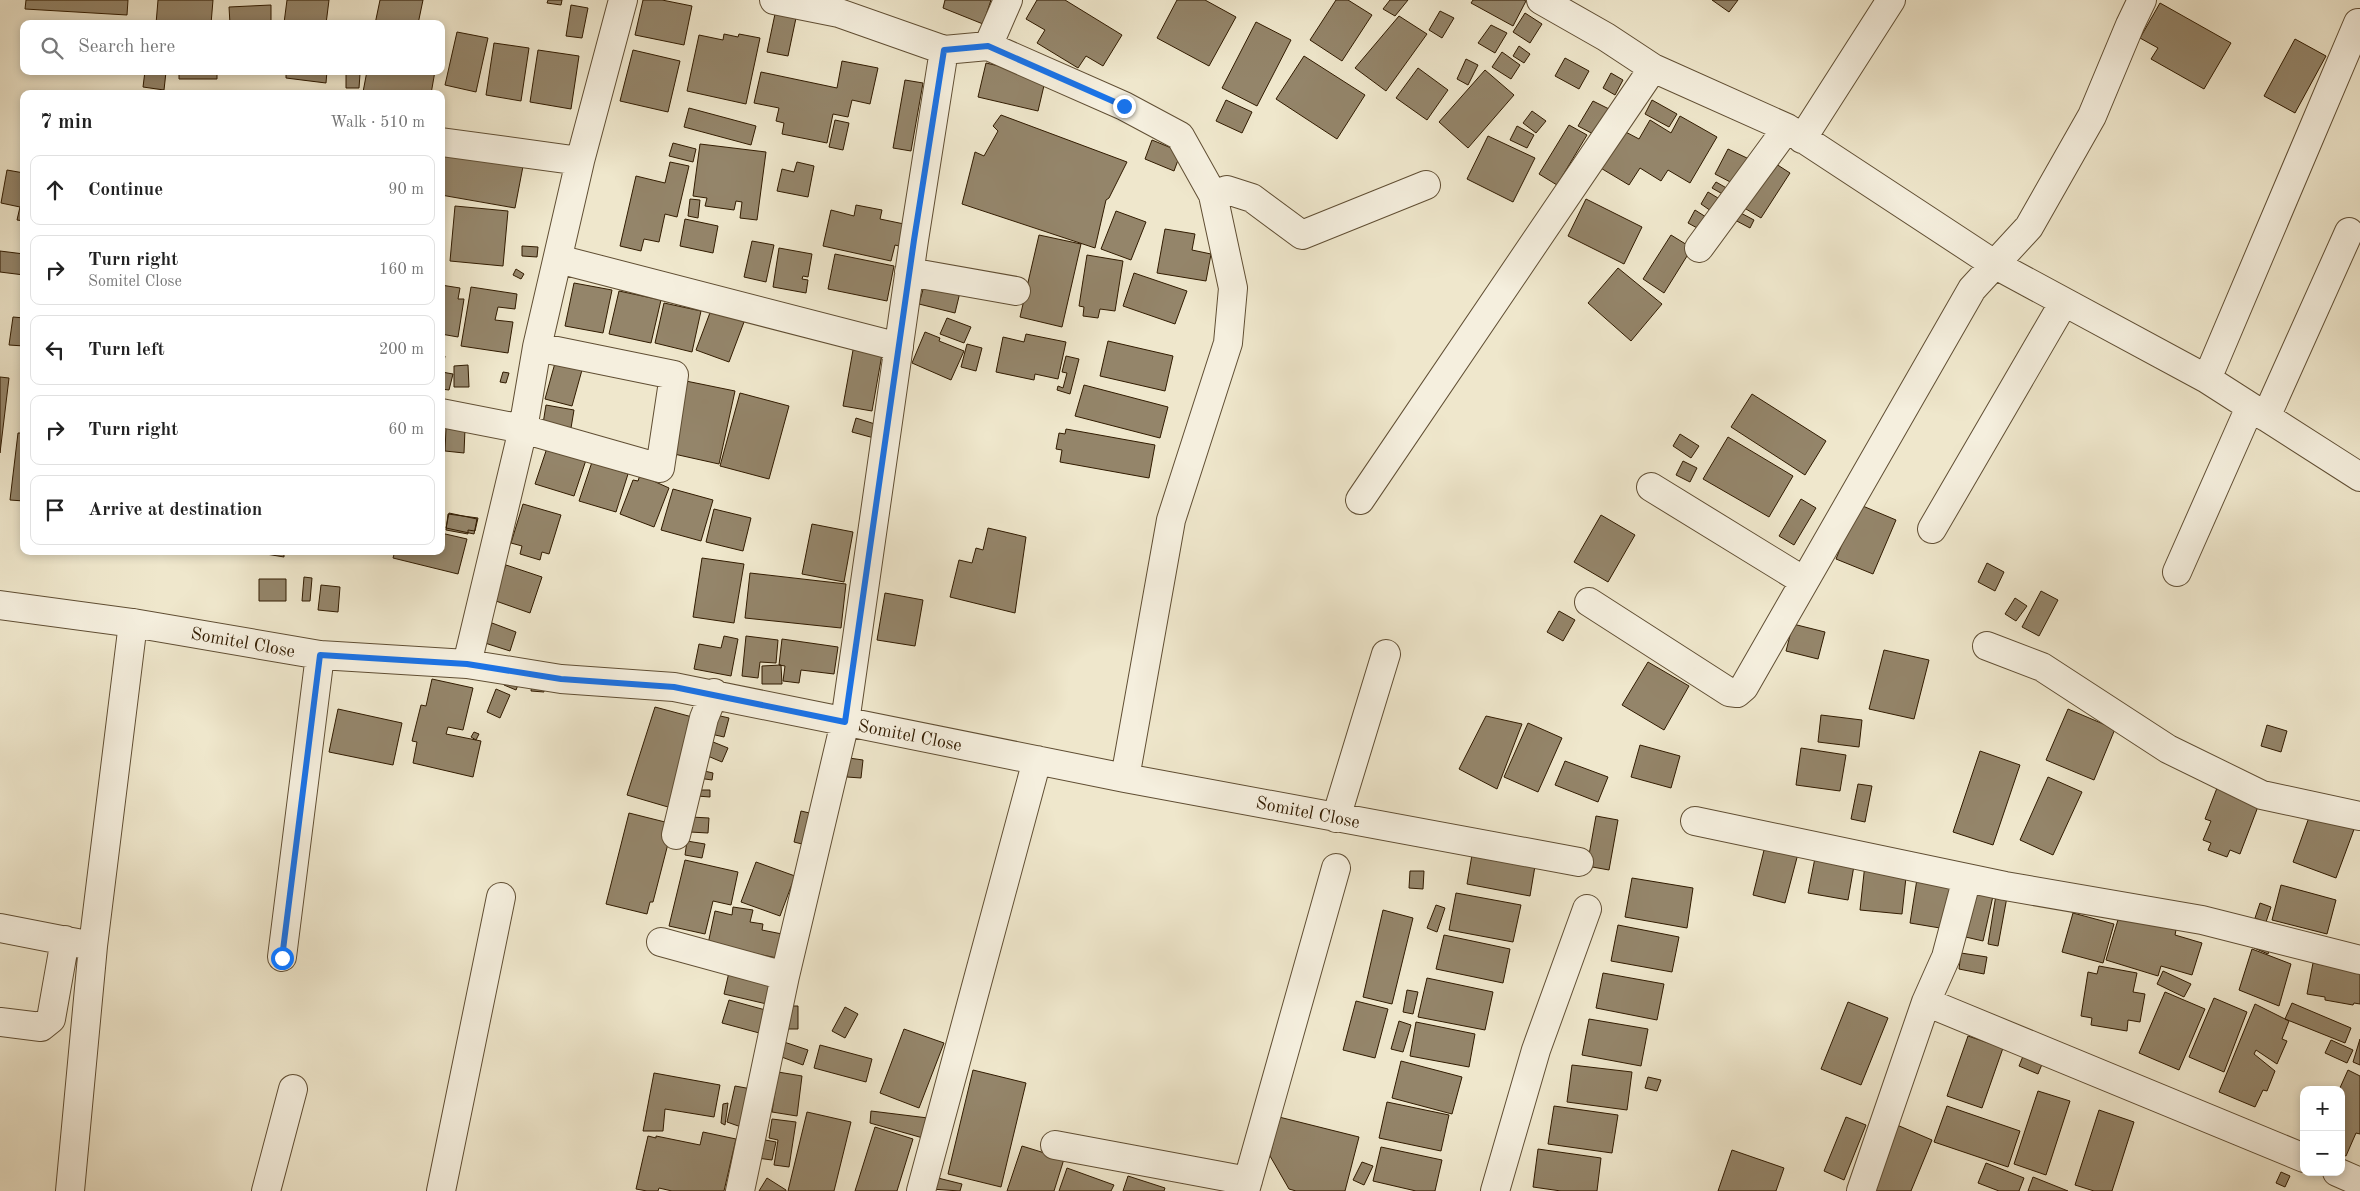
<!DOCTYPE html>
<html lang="en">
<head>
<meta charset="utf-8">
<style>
  :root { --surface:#fff; --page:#f2f2f2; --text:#222; --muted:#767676; --line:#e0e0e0 }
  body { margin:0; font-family:"Old Standard TT",serif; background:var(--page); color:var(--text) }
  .controls { position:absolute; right:15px; bottom:15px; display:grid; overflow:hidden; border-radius:10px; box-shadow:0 2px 8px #0003 }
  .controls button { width:45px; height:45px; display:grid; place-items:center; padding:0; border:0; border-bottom:1px solid var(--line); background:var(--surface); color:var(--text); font:25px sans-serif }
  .stop { position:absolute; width:15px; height:15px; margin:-11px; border:4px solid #1a73e8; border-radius:50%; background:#fff }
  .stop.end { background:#1a73e8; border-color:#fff; box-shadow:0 1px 5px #0008 }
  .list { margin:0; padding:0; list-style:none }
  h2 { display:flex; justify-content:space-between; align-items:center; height:65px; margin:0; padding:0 20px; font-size:21px }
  h2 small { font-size:16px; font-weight:400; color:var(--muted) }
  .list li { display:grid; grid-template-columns:32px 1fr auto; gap:15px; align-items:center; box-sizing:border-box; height:70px; margin:0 10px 10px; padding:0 10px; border:1px solid var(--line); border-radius:10px }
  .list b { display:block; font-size:19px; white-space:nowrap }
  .list p { margin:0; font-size:16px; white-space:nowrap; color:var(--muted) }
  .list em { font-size:16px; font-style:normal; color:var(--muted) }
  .icon { flex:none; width:28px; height:28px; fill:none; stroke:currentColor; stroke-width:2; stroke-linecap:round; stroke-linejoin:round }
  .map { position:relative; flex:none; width:2360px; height:1191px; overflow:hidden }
  .search { position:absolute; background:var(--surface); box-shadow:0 2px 8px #0003; left:20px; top:20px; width:425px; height:55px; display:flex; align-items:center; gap:12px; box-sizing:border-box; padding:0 18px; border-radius:10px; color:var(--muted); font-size:19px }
  .panel { position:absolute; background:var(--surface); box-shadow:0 2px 8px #0003; left:20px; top:90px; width:425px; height:465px; border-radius:10px }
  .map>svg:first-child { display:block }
</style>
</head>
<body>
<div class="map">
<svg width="2360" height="1191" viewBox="0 0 2360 1191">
  <rect width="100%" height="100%" fill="#efe7cc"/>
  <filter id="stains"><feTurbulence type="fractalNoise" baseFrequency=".004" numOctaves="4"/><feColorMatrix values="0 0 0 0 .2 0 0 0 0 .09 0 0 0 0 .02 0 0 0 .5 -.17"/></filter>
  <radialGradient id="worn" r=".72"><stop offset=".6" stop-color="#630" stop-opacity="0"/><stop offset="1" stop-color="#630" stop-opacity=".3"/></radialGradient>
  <path fill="#94856a" stroke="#311b00" d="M26 0H128L127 15 25 9Z
    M158 0H213L211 24H156Z
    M287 0H329L326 24 284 23Z
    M380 0H423L418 24H375Z
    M548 0H562L561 5 547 3Z
    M643 0H662L692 6 684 45 635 35Z
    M945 0H991L983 24 943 8Z
    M1037 0H1065L1122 35 1103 66 1086 56 1078 68 1037 43 1045 30 1026 19Z
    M1177 0H1205L1236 17 1209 66 1157 38Z
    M1336 0H1348L1372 15 1342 61 1310 40Z
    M1390 0H1408L1395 16 1383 9Z
    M1473 0H1524L1526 1 1513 26 1471 3Z
    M1712 0H1738L1729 12Z
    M2160 3 2231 43 2204 89 2151 59 2158 48 2140 38Z
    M271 5V24H230L229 7Z
    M571 5 588 8 582 38 566 36Z
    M1440 11 1454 18 1442 38 1429 30Z
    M1525 13 1542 24 1530 43 1513 32Z
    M775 14 796 18 788 56 767 52Z
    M1399 16 1427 34 1386 91 1355 68Z
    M1256 22 1291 40 1257 106 1222 88Z
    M1491 25 1507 33 1495 53 1478 43Z
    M457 32 488 38 476 92 445 85Z
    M724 34 738 37 739 34 760 38 746 104 687 91 699 35 723 40Z
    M2295 39 2326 56 2295 113 2264 96Z
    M494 43 529 48 521 101 486 95Z
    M1519 46 1530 54 1524 63 1513 56Z
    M538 50 579 56 571 109 530 102Z
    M633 50 680 61 668 112 620 101Z
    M1502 52 1520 65 1511 79 1492 67Z
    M1304 56 1365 95 1337 139 1276 99Z
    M1565 58 1589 71 1579 89 1555 76Z
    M1466 59 1478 65 1468 85 1457 79Z
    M842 61 878 68 870 104 852 100 848 117 833 114 827 143 782 134 784 123 776 121 779 108 754 103 761 72 837 88Z
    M986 63 1046 77 1038 111 978 97Z
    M1418 68 1448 90 1427 120 1396 98Z
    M1485 70 1514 95 1468 148 1439 122Z
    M145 71 166 72 164 90 143 87Z
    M179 71H217V79H179Z
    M286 71H327L326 83 286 78Z
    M367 71H435L431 94H374L363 92Z
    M346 73 360 74 359 88H346Z
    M1611 73 1623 80 1615 95 1603 88Z
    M905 80 923 83 911 151 893 148Z
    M1226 100 1252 112 1242 133 1216 121Z
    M1652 100 1677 114 1669 127 1645 114Z
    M1593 101 1613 111 1595 135 1578 126Z
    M689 108 756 126 751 145 684 127Z
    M1532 111 1546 121 1536 133 1523 123Z
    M1001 115 1127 162 1109 198 1106 200 1095 248 962 204 975 152 984 156 998 131 993 126Z
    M1680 116 1717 137 1690 183 1668 170 1661 181 1640 168 1629 185 1594 164 1620 129 1639 139 1650 120 1671 133Z
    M835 120 849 123 843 150 829 147Z
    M1569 125 1587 135 1557 185 1539 174Z
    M1517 126 1534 135 1527 148 1510 140Z
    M1488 136 1535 158 1513 202 1467 179Z
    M1152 140 1181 152 1174 171 1145 159Z
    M673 143 696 149 693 162 669 156Z
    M700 144 766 152 757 220 740 218 742 202 736 201 734 210 705 206 707 198 693 196Z
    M441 147 524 161 515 208 441 195Z
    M1728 149 1749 159 1736 185 1715 174Z
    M670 162 689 166 677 217 665 214 659 242 644 239 641 251 620 246 636 176 665 183Z
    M797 162 814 166 808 197 777 191 782 169 794 172Z
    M1773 162 1790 173 1761 218 1741 206Z
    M7 170 24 173V221L17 220 20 207 1 203Z
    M1716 182 1730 190 1726 196 1712 188Z
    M1708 192 1718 198 1711 211 1701 204Z
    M690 199 700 200 698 218 688 216Z
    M1586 199 1642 227 1624 264 1568 236Z
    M856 205 882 210 880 219 904 224 899 246 895 245 891 261 823 246 831 210 854 216Z
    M455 206 508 211 503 266 450 261Z
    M1695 210 1706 217 1699 229 1688 223Z
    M1116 211 1146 222 1131 260 1101 249Z
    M1737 211 1754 220 1750 228 1733 219Z
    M685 219 718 226 713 253 680 246Z
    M1165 229 1195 234 1192 250 1211 254 1206 281 1157 273Z
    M1039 235 1081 244 1062 327 1020 317Z
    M1671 235 1692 248 1664 293 1643 279Z
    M752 241 774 245 766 282 744 277Z
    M522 246 538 247 537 257 522 256Z
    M779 248 812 254 808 277 803 276 802 279 808 280 806 293 773 287Z
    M0 251 24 254V275L0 272Z
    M835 254 894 266 887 301 828 289Z
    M1087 255 1123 261 1115 311 1100 309 1098 318 1083 316 1084 307 1079 306Z
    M1618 268 1662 304 1631 341 1588 303Z
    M516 269 524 274 521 279 513 275Z
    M1134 273 1187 291 1175 324 1123 306Z
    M927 275 962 284 955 313 919 304Z
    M574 283 612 290 603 333 565 326Z
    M441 285 460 288 458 299H464L458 337 441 334Z
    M471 287 517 294 515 309 498 307 495 320 513 322 508 353 461 346Z
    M619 291 661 300 651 343 609 334Z
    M664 303 701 311 692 352 655 343Z
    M711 310 744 322 729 362 696 350Z
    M13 317 24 318V346L9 345Z
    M947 318 971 327 964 343 940 334Z
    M925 332 940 338 939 341 964 351 951 380 912 363Z
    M1026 334 1066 342 1058 379 1035 374 1034 380 996 372 1003 337 1024 342Z
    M855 339 884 343 872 411 843 406Z
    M1108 341 1173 356 1165 391 1100 376Z
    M967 344 982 348 976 371 961 367Z
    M441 356H445L442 372 453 374 449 390 441 389Z
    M1066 356 1079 359 1070 394 1057 390 1058 386 1063 388 1067 373 1062 372Z
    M555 363 582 370 572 406 545 399Z
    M468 365 469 387H454V366Z
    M503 372 509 373 506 383 500 382Z
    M0 377 9 378 0 453Z
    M681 380 735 391 719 464 665 452Z
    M1084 385 1168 407 1160 438 1075 416Z
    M740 393 789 406 769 479 720 466Z
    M1752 394 1826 441 1805 475 1731 427Z
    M546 405 574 410 570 434 542 430Z
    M856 418 878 425 874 438 852 432Z
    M446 428 465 429 464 453 445 451Z
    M1066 429 1155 445 1149 478 1060 462 1062 450 1056 449 1059 433 1065 434Z
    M18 433H24V501L10 500Z
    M1680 434 1699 446 1691 458 1673 446Z
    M1728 437 1793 476 1769 517 1703 479Z
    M547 448 586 460 574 496 535 484Z
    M1683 461 1697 468 1690 482 1676 475Z
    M592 462 615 466 613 469 628 474 616 512 579 501Z
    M640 475 669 488 654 527 620 514 633 480 638 481Z
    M673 489 713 500 701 541 661 530Z
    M1801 499 1816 508 1794 545 1779 536Z
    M523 504 561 515 549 554 542 552 540 560 520 554 522 546 511 543Z
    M1858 504 1896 520 1873 574 1836 559Z
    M714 509 751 518 743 551 706 542Z
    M449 513 477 519 474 534 446 528Z
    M448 514 478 518 475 531 468 530V534L446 530Z
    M1601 515 1635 535 1608 582 1574 562Z
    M812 524 853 532 844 582 802 574Z
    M988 528 1026 537 1015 613 950 597 959 560 972 563 976 548 983 550Z
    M441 533 467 539 458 574 393 558 395 551H441Z
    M109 551H140V554Z
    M248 551H284V557Z
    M702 558 744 564 734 623 693 617Z
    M1987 563 2004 572 1995 591 1978 582Z
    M506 565 542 577 530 613 493 600Z
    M750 573 846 584 841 628 745 618Z
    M304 577 312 578 310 601H302Z
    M259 579H286V601H259Z
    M321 585 340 587 338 612 318 610Z
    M2041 591 2058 600 2039 636 2022 627Z
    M885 593 923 600 915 646 877 640Z
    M2015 598 2027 606 2016 621 2005 614Z
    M1559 611 1575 620 1563 641 1547 632Z
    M492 623 516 632 510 651 485 643Z
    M1793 624 1825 632 1818 659 1786 651Z
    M724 636 738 639 731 676 694 669 699 644 721 648Z
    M746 636 778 640 776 663 760 662 758 678 742 676Z
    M782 639 838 647 834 674 801 670 799 683 783 681 785 666 779 665Z
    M1884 650 1929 660 1914 719 1869 709Z
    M1648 662 1689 686 1664 730 1622 705Z
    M781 665 782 684H762V666Z
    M432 679 473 688 463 730 448 727 446 734 481 741 473 777 413 763 417 742 412 741 421 705 426 706Z
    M506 680 518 685 516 690 504 685Z
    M532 684 544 686V692L531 691Z
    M496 689 510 695 500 718 487 712Z
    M655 707 696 718 668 807 627 795Z
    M338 709 402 723 393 765 329 752Z
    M2068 709 2115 729 2094 780 2046 760Z
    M716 715 729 718 724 737 711 734Z
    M1821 715 1862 720 1859 747 1818 742Z
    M1486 716 1522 724 1497 789 1459 769Z
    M1528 723 1562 738 1538 792 1504 777Z
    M2267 725 2287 731 2281 752 2261 746Z
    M474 732 479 734 476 740 471 737Z
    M708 740 728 748 722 762 703 754Z
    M1640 745 1680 756 1671 788 1631 777Z
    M1801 748 1846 755 1840 791 1796 785Z
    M1980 751 2020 765 1993 845 1953 832Z
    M849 758 863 760 861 778 847 777Z
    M1565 761 1608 777 1598 802 1555 785Z
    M700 770 713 773 712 780 698 778Z
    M2048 777 2082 792 2053 855 2020 840Z
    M1858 784 1872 786 1865 822 1851 819Z
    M2217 788 2259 804 2240 854 2230 850 2227 857 2208 850 2211 843 2203 840 2211 821 2205 819Z
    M697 790H710V797L697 796Z
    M2312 809 2356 824 2336 878 2293 862Z
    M801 811 818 815 810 846 794 842Z
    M629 813 669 823 670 836 653 902H650L647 914 606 904Z
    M1596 816 1618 820 1609 870 1587 866Z
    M691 817 709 818 708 833 690 832Z
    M687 841 705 844 702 858 685 855Z
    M1766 842 1799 850 1785 903 1753 895Z
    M1473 849 1536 860 1530 896 1467 884Z
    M1816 853 1855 860 1848 900 1808 893Z
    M685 860 738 872 731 905 713 901 705 934 669 926Z
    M756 862 795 876 780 916 741 902Z
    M1865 864 1907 868 1902 914 1860 910Z
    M1410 871H1424L1423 889 1409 888Z
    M1632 878 1693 888 1687 928 1625 917Z
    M1917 879 1953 884 1946 929 1910 923Z
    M2281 885 2336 900 2327 934 2272 920Z
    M1967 890 1993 896 1983 941 1957 935Z
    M1456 893 1521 905 1513 942 1449 930Z
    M1996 895 2007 897 1998 946 1988 944Z
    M2260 903 2271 907 2266 922 2255 918Z
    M1436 905 1445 908 1437 932 1427 928Z
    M733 907 753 910 750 922 763 924 762 930 787 935 782 959 708 944 715 911 732 915Z
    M1383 910 1413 918 1392 1004 1363 997Z
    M2073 913 2114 924 2103 963 2062 952Z
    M2120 913 2176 930 2175 935 2202 943 2192 975 2161 966 2158 976 2106 960Z
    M1618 925 1679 937 1672 972 1611 961Z
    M1444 935 1510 949 1503 983 1436 969Z
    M2257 941 2271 946 2268 954 2254 948Z
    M2252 949 2291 964 2279 1006 2239 990Z
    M1961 953 1987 957 1984 974 1959 969Z
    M2313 963 2360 972V1004L2354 1003 2353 1005 2325 1000V997L2307 994Z
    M2099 966 2137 973 2133 992 2145 994 2140 1022 2128 1020 2127 1031 2091 1025 2092 1018 2081 1016 2088 972 2097 974Z
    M730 968 778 980 771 1005 724 994Z
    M2163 971 2191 984 2184 997 2157 984Z
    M1603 973 1664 984 1657 1020 1596 1008Z
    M1427 978 1493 992 1485 1030 1418 1017Z
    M1407 990 1418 992 1413 1014 1403 1012Z
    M2165 992 2205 1009 2179 1070 2139 1053Z
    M2214 998 2247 1012 2224 1072 2189 1057Z
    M729 1000 769 1011 763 1034 722 1023Z
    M1356 1001 1388 1009 1375 1058 1343 1050Z
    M1848 1002 1888 1018 1861 1085 1821 1069Z
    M2292 1003 2351 1028 2345 1043 2285 1019Z
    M2255 1004 2289 1021 2282 1039 2287 1041 2277 1064 2256 1050 2254 1054 2275 1071 2267 1091 2263 1090 2255 1107 2219 1092Z
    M788 1006H798V1029H788Z
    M845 1007 858 1014 845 1038 832 1031Z
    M1589 1019 1648 1029 1641 1066 1582 1055Z
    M1399 1021 1411 1025 1403 1052 1391 1049Z
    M1416 1022 1475 1034 1469 1067 1410 1056Z
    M904 1029 944 1043 919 1108 880 1093Z
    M1968 1036 2003 1048 1982 1108 1947 1096Z
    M2360 1039V1065L2353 1062Z
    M2331 1040 2353 1050 2347 1063 2325 1053Z
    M784 1042 808 1050 803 1065 779 1056Z
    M820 1045 872 1059 866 1082 814 1068Z
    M2026 1049 2045 1057 2038 1074 2019 1066Z
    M1401 1061 1462 1077 1452 1114 1392 1098Z
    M1572 1065 1632 1072 1627 1110 1567 1102Z
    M973 1070 1026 1083 1001 1187 948 1174Z
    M2348 1070 2360 1076V1134L2356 1133 2346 1156 2341 1154V1090H2339Z
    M778 1072 802 1076 797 1116 772 1112Z
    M654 1073 720 1085 714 1117 665 1109 663 1131H643Z
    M1648 1077 1661 1080 1657 1091 1645 1088Z
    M735 1086 757 1090 744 1128 727 1122Z
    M2038 1091 2070 1101 2046 1175 2014 1164Z
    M1387 1102 1449 1115 1441 1151 1379 1138Z
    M728 1103 725 1125 721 1123 723 1104Z
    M1554 1106 1618 1115 1612 1153 1548 1144Z
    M1947 1106 2020 1131 2008 1167 1934 1142Z
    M2099 1110 2134 1122 2112 1191H2094L2075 1185Z
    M871 1111 928 1118 923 1138 870 1123Z
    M807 1112 851 1122 834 1191H788Z
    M1279 1117 1359 1137 1345 1191H1296L1289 1189 1270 1156Z
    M1846 1117 1866 1125 1844 1180 1824 1171Z
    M772 1119 796 1122 789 1167 774 1165 778 1140 769 1138Z
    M1897 1125 1932 1140 1911 1191H1869Z
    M875 1127 913 1139 897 1191H855Z
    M703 1132 736 1139 724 1191H672L659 1188 658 1191H647L636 1189 648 1136 656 1138V1136L700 1145Z
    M760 1139 776 1142 772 1160 757 1158Z
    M1022 1146 1064 1159 1054 1191H1007Z
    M1381 1147 1442 1160 1435 1191H1416L1373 1181Z
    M1538 1149 1601 1158 1597 1191H1561L1533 1187Z
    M1732 1150 1784 1168 1776 1191H1718Z
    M1362 1162 1373 1166 1364 1185 1353 1180Z
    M1986 1163 2024 1178 2019 1191H1999L1978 1183Z
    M1067 1168 1114 1185 1111 1191H1059Z
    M2281 1172 2290 1176 2285 1187 2276 1183Z
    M1128 1176 1165 1188 1164 1191H1123Z
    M934 1177 962 1184 960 1191 931 1189Z
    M2033 1177 2068 1191H2028Z
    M767 1178 786 1190V1191H759Z"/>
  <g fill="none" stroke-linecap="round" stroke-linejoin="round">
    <g stroke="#604e33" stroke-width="30">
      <path id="minor" d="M774 0 839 13 944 50 988 46 1124 106 1180 136 1213 195 1233 288 1228 343 1171 520 1125 778
        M1541 0 1606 37 1653 68 1787 128 1994 264 2207 379 2360 477
        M988 46 1008 0
        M1802 139 1891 0
        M441 142 580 161
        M1213 195 1227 190 1252 198 1302 235 1426 185
        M1699 248 1787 128
        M558 259 899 347
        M909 272 1016 291
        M2207 379 2358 23
        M441 413 523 429 660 468 674 375 537 347
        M2266 417 2349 232
        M1651 487 1804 581
        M1360 500 1653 68
        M1932 529 2064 302
        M2177 572 2250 407
        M1589 602 1729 692 1737 693 1744 687 1972 289 2029 227 2092 116 2130 25 2142 0
        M0 605 133 623 320 655 467 664 561 679 674 687 1125 778 1579 862
        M1987 646 2042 667 2168 749 2262 795 2360 816
        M467 664 523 429 537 347 580 161 623 0
        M1336 818 1386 654
        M1695 821 2005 886 2202 920 2360 960
        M676 835 704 718 714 693
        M0 928 82 944
        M661 942 785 976
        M282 957 320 655
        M1926 1002 2304 1158
        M0 1022 41 1027 51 1019 65 940
        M1055 1145 1248 1181
        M2337 1172 2360 1182
        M70 1191 93 946 133 623
        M266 1191 293 1089
        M441 1191 501 897
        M740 1191 785 976 845 722 914 240 944 50
        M921 1191 1037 760
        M1245 1191 1336 868
        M1495 1191 1536 1050 1587 909
        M1861 1191 1926 1002 1946 957 1967 878"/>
    </g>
    <use href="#minor" stroke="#f5efde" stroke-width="28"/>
  </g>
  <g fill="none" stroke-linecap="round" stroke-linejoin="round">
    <path stroke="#1a73e8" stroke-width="6" d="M282 958 320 655 467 664 561 679 674 687 845 722 914 240 944 50 988 46 1124 106"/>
  </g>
  <g text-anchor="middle" stroke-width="4.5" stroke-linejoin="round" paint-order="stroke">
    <g font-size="18" fill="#311b00" stroke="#f5efde">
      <text transform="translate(243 642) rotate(10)" y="6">Somitel Close</text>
      <text transform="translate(910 735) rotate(11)" y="6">Somitel Close</text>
      <text transform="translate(1308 812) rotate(11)" y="6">Somitel Close</text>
    </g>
  </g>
  <rect width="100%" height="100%" filter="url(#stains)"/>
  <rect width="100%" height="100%" fill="url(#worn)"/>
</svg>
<div class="controls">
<button>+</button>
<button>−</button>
</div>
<div class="stop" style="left:282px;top:958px"></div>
<div class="stop end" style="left:1124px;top:106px"></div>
<div class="search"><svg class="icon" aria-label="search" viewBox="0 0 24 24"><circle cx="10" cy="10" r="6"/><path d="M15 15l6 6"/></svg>Search here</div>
<section class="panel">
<h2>7 min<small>Walk · 510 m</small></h2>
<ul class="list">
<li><svg class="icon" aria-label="ahead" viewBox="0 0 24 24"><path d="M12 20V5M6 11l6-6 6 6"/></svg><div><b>Continue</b></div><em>90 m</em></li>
<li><svg class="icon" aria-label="right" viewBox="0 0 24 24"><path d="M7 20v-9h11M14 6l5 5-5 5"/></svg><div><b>Turn right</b><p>Somitel Close</p></div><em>160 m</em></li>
<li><svg class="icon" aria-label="left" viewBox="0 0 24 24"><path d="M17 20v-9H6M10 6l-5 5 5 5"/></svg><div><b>Turn left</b></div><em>200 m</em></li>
<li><svg class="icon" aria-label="right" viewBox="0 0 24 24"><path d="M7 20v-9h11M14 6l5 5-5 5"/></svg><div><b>Turn right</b></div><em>60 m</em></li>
<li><svg class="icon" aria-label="arrive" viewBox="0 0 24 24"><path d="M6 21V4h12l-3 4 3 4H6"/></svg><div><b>Arrive at destination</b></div></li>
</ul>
</section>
</div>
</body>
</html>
